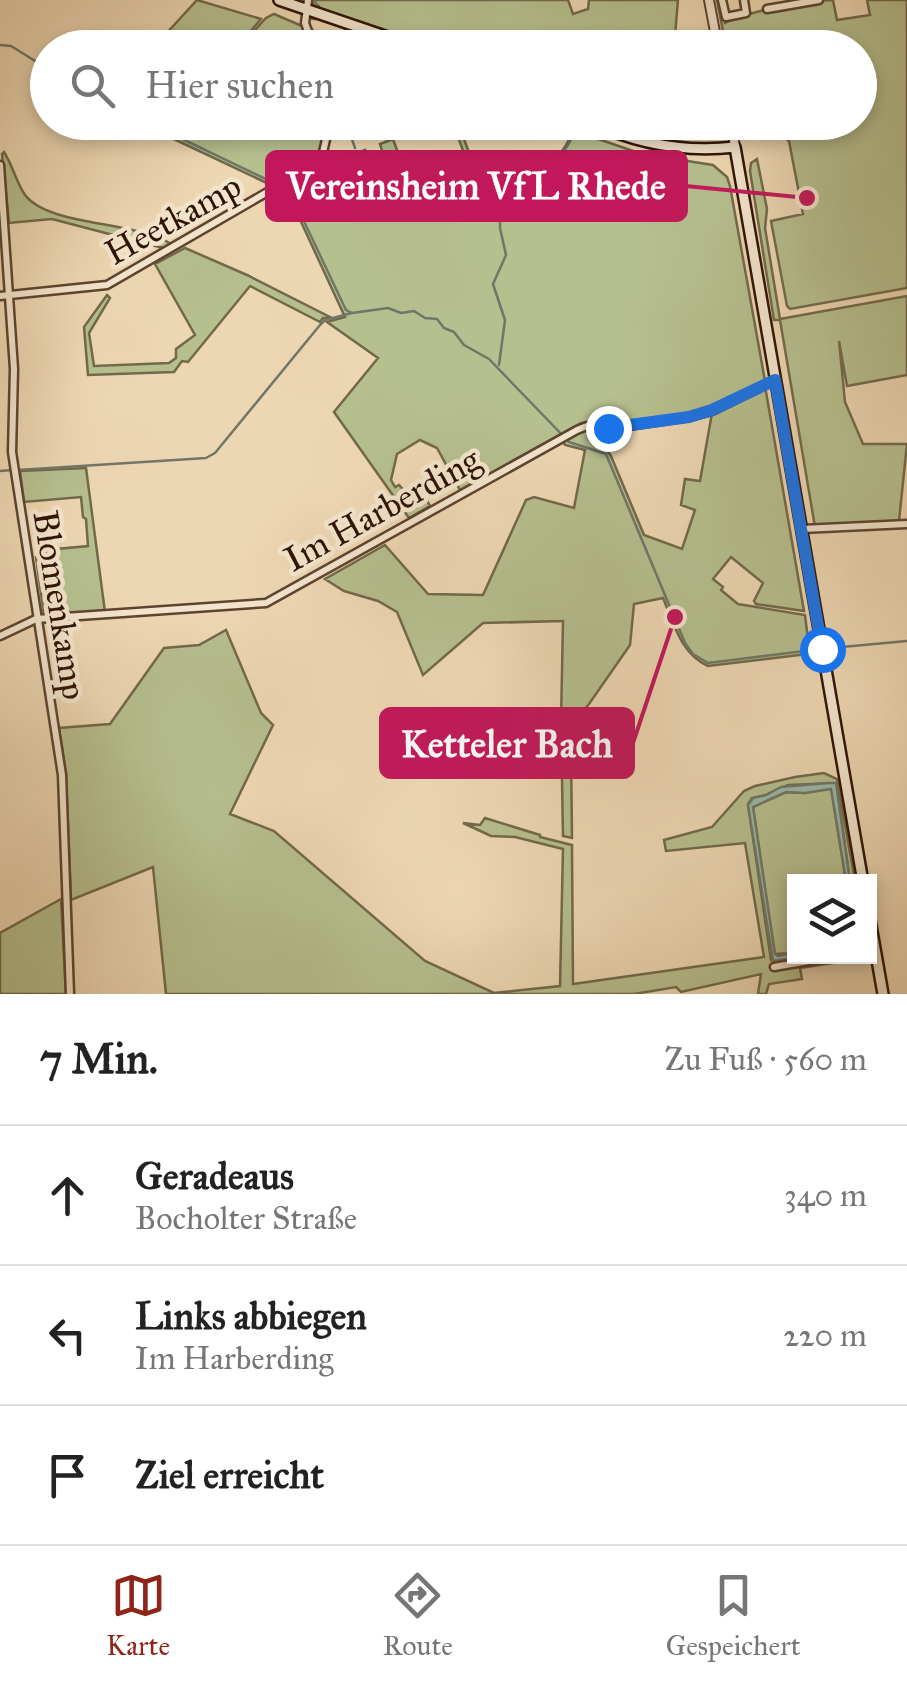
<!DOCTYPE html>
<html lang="de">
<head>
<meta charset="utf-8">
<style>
  :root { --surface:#fff; --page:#f6f6f6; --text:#222; --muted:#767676; --line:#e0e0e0; --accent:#8f2418 }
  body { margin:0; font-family:"IM FELL Great Primer",serif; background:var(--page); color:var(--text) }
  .controls { position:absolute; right:30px; bottom:30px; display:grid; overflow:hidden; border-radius:0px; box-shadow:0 5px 15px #0003 }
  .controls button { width:90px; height:90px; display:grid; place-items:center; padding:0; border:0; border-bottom:2px solid var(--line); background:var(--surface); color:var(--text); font:50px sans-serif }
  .stop { position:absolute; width:30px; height:30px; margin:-22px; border:8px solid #1a73e8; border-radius:50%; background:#fff }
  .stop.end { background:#1a73e8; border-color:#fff; box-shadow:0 2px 10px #0008 }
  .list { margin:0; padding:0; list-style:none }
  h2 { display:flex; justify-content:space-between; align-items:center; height:130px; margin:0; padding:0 40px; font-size:42px }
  h2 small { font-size:32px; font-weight:400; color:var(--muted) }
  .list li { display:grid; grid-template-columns:65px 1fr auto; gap:30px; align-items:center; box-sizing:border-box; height:140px; padding:0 40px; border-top:2px solid var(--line) }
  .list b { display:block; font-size:38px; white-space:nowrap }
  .list p { margin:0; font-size:32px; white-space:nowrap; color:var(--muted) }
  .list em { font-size:32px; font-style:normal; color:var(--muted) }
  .icon { flex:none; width:55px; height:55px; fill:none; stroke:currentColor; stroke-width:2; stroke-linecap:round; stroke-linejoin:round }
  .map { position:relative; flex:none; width:907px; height:994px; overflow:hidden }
  .search { position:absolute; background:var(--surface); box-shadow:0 5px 15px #0003; left:30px; right:30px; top:30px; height:110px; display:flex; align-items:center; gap:25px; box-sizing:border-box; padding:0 35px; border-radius:55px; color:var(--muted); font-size:38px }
  .sheet { height:550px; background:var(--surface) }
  nav { display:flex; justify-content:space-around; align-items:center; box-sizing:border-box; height:140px; border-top:2px solid var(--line); background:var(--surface); font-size:28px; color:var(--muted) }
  nav a { display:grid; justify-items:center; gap:5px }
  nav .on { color:var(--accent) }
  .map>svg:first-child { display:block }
</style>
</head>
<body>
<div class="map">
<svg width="907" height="994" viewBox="0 0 907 994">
  <rect width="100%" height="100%" fill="#edd7b2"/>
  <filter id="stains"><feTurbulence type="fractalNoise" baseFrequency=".002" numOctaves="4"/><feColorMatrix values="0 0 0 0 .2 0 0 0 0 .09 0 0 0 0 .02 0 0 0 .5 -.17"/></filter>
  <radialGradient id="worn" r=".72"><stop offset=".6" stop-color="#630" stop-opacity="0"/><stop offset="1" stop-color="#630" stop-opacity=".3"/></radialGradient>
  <path fill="#b6bf8e" stroke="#72694a" stroke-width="2.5" d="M197 0 261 19 242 41 243 43 266 18 274 14 302 26 310 47H205V43L198 37 192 40 185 47H154Z
    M313 0H568L573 14 588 9 589 0H678L674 47H431L313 6Z
    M717 0H720L725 23C744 12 809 0 833 0L837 20 870 15 867 0H907V288L790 309 787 306 771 221 803 214 789 141 782 134 761 136 760 131 754 134 743 130 741 123 860 122V48L726 47Z
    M140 123H326L319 156 316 161 273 186Z
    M453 123H458L483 190C516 178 563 170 572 130L642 154 713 165 727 177 730 186 765 381C746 391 727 402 707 410 683 418 646 424 621 425 606 426 596 421 581 423L460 490 437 448 420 440 397 454 391 480 395 487 399 485 409 496 421 490 430 506 409 518 334 412 378 358 327 322 345 317 290 198 282 190 323 166 365 150 368 161 373 160 377 174 385 172 383 162 385 160 380 144 393 139 411 189 419 187 430 211 478 192Z
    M4 152C13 166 16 182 25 195 50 227 133 220 171 244L167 248 159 247 52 219 9 223 2 154Z
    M757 159 767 209 765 228 780 319 907 296V375L847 386 839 341 845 402 863 444H907L899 521 815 527 780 320H774L750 171 751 163Z
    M185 248 247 275 330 317 323 318 320 322 250 286 188 362 182 361 174 372 88 375 84 327 107 295 110 298 89 333 94 366 169 363 176 358V349L195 335 155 264Z
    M765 386 804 611 756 604 754 601 763 583 731 557 713 579 723 587 721 590 738 604 805 615 809 647H816L817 653 708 666C681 654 674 624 663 598L634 604 630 645 589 704 574 721 575 742H572L571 748 572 838 563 836 561 722 563 621 483 623 423 675 397 612 378 601 344 591 325 579 385 545 428 594 483 595 526 500 534 497 574 508 585 450 565 445 562 440 588 428 601 430 598 446 607 450 611 456 644 535 682 549 695 510 681 505 685 479 700 481 712 413Z
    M86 468 105 612 44 615 36 557 46 556V550L88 546 86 519 83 517 81 497 24 502 20 471Z
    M226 630 261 713 273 725 230 814 274 831 425 961 494 993 560 986 563 849 515 837 491 836 463 823 480 825 485 818 540 835V837L572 845 573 984 764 957 745 843 666 851 664 840 712 827 744 791 755 786 795 777 824 773 837 779 855 881H850L836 783 788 785 766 795 752 798 748 804 771 960 799 956 866 958 800 968 802 979 769 984 766 994H758L761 974 681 992 676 987 634 994H166L153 867 71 900 66 774 59 728 110 724 164 648 199 645Z
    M829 788 832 791 846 881 794 882V953L775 954 773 946 753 807 786 792 805 793Z
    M61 899 66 994H0V933Z"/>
  <path fill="#99baaa" stroke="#6f7768" stroke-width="2.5" d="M828 783H836L850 881H846L831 789 805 793 786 792 753 807 775 954 778 956 794 953V956L799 957 773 961 748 805 753 798 766 795 781 787Z"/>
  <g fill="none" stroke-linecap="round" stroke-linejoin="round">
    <path stroke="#6f7768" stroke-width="2.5" d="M315 0 316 4 319 6
      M311 19H315
      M312 29 319 48
      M0 45 11 46 48 69
      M147 122 276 184
      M346 122 355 148
      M285 189 292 196 346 310 352 313 388 308 401 313 414 311 425 318 437 319 444 328 454 332 464 345 489 359 569 442 606 454 685 643 693 654 708 663 813 650
      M289 192C307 173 333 164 356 155
      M499 365 505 320 493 284 506 255 500 228 501 185C532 174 564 166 574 131
      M18 470 206 458 215 453 320 325 325 320 352 313
      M0 471 12 470
      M831 648 907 641"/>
    <g stroke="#5e4430" stroke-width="11">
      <path id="minor" d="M308 0 305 23 314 48
        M722 0 726 17 746 13 744 0
        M767 9 819 0
        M0 165 14 369 12 452 62 775 70 994
        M0 296 107 285 321 161 330 122
        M802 529 907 524
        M0 636 36 619 266 603 577 430 587 426 608 429 689 417 712 411 775 380
        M774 967 838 956"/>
    </g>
    <g stroke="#5e4430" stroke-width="12">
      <path id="tertiary" d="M709 0 718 48
        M731 122 735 147"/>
    </g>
    <g stroke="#2f1305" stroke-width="14">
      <path id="secondary" d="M279 0 420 48
        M590 122C637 144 684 153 735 147L863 882
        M870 920 883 994"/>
    </g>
    <use href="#minor" stroke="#f3e5cd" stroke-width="6"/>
    <use href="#tertiary" stroke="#f3e5cd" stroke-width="8"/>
    <use href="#secondary" stroke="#f3e5cd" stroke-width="9"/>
  </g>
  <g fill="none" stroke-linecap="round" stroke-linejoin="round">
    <path stroke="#1a73e8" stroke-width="12" d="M608 428 689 417 712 410 775 380 822 649"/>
  </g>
  <g text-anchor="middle" stroke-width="9" stroke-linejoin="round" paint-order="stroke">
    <g font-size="35" fill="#2f1305" stroke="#f3e5cd">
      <text transform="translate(173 219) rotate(-29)" y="12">Heetkamp</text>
      <text transform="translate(382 509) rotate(-29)" y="12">Im Harberding</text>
      <text transform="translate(60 605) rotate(81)" y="12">Blomenkamp</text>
    </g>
  </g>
  <path fill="none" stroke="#c2185b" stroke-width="4" d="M807 198L686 186M675 617L633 743"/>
  <g fill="#c2185b" stroke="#f3e5cd" stroke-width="4">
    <circle cx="807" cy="198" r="10"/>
    <circle cx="675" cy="617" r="10"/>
  </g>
  <g fill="#c2185b" stroke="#c2185b" stroke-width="4">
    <rect x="267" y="152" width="419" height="68" rx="10"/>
    <rect x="381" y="709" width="252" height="68" rx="10"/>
  </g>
  <g font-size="38" text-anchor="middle" font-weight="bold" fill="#fff">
    <text x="476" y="199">Vereinsheim VfL Rhede</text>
    <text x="507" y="757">Ketteler Bach</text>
  </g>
  <rect width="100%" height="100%" filter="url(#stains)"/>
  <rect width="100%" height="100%" fill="url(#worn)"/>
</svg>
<div class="controls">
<button><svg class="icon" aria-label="layers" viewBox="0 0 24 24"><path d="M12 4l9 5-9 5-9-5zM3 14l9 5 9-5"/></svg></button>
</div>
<div class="stop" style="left:822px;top:649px"></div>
<div class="stop end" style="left:608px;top:428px"></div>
<div class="search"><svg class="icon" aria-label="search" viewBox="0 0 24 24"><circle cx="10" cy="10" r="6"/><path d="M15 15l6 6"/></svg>Hier suchen</div>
</div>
<section class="sheet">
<h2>7 Min.<small>Zu Fuß · 560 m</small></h2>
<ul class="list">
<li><svg class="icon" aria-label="ahead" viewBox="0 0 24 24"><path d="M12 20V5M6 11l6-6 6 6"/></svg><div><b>Geradeaus</b><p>Bocholter Straße</p></div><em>340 m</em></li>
<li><svg class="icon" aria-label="left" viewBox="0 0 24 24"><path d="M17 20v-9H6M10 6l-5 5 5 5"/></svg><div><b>Links abbiegen</b><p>Im Harberding</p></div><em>220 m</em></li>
<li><svg class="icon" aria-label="arrive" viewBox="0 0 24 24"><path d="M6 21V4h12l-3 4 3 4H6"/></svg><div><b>Ziel erreicht</b></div></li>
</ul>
</section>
<nav>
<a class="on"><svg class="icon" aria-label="map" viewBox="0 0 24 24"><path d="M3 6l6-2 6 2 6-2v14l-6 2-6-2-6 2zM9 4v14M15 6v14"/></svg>Karte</a>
<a><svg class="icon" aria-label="directions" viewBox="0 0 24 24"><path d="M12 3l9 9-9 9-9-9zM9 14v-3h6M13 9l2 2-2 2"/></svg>Route</a>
<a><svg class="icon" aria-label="saved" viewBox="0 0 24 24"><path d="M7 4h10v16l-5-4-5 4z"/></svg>Gespeichert</a>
</nav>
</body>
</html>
